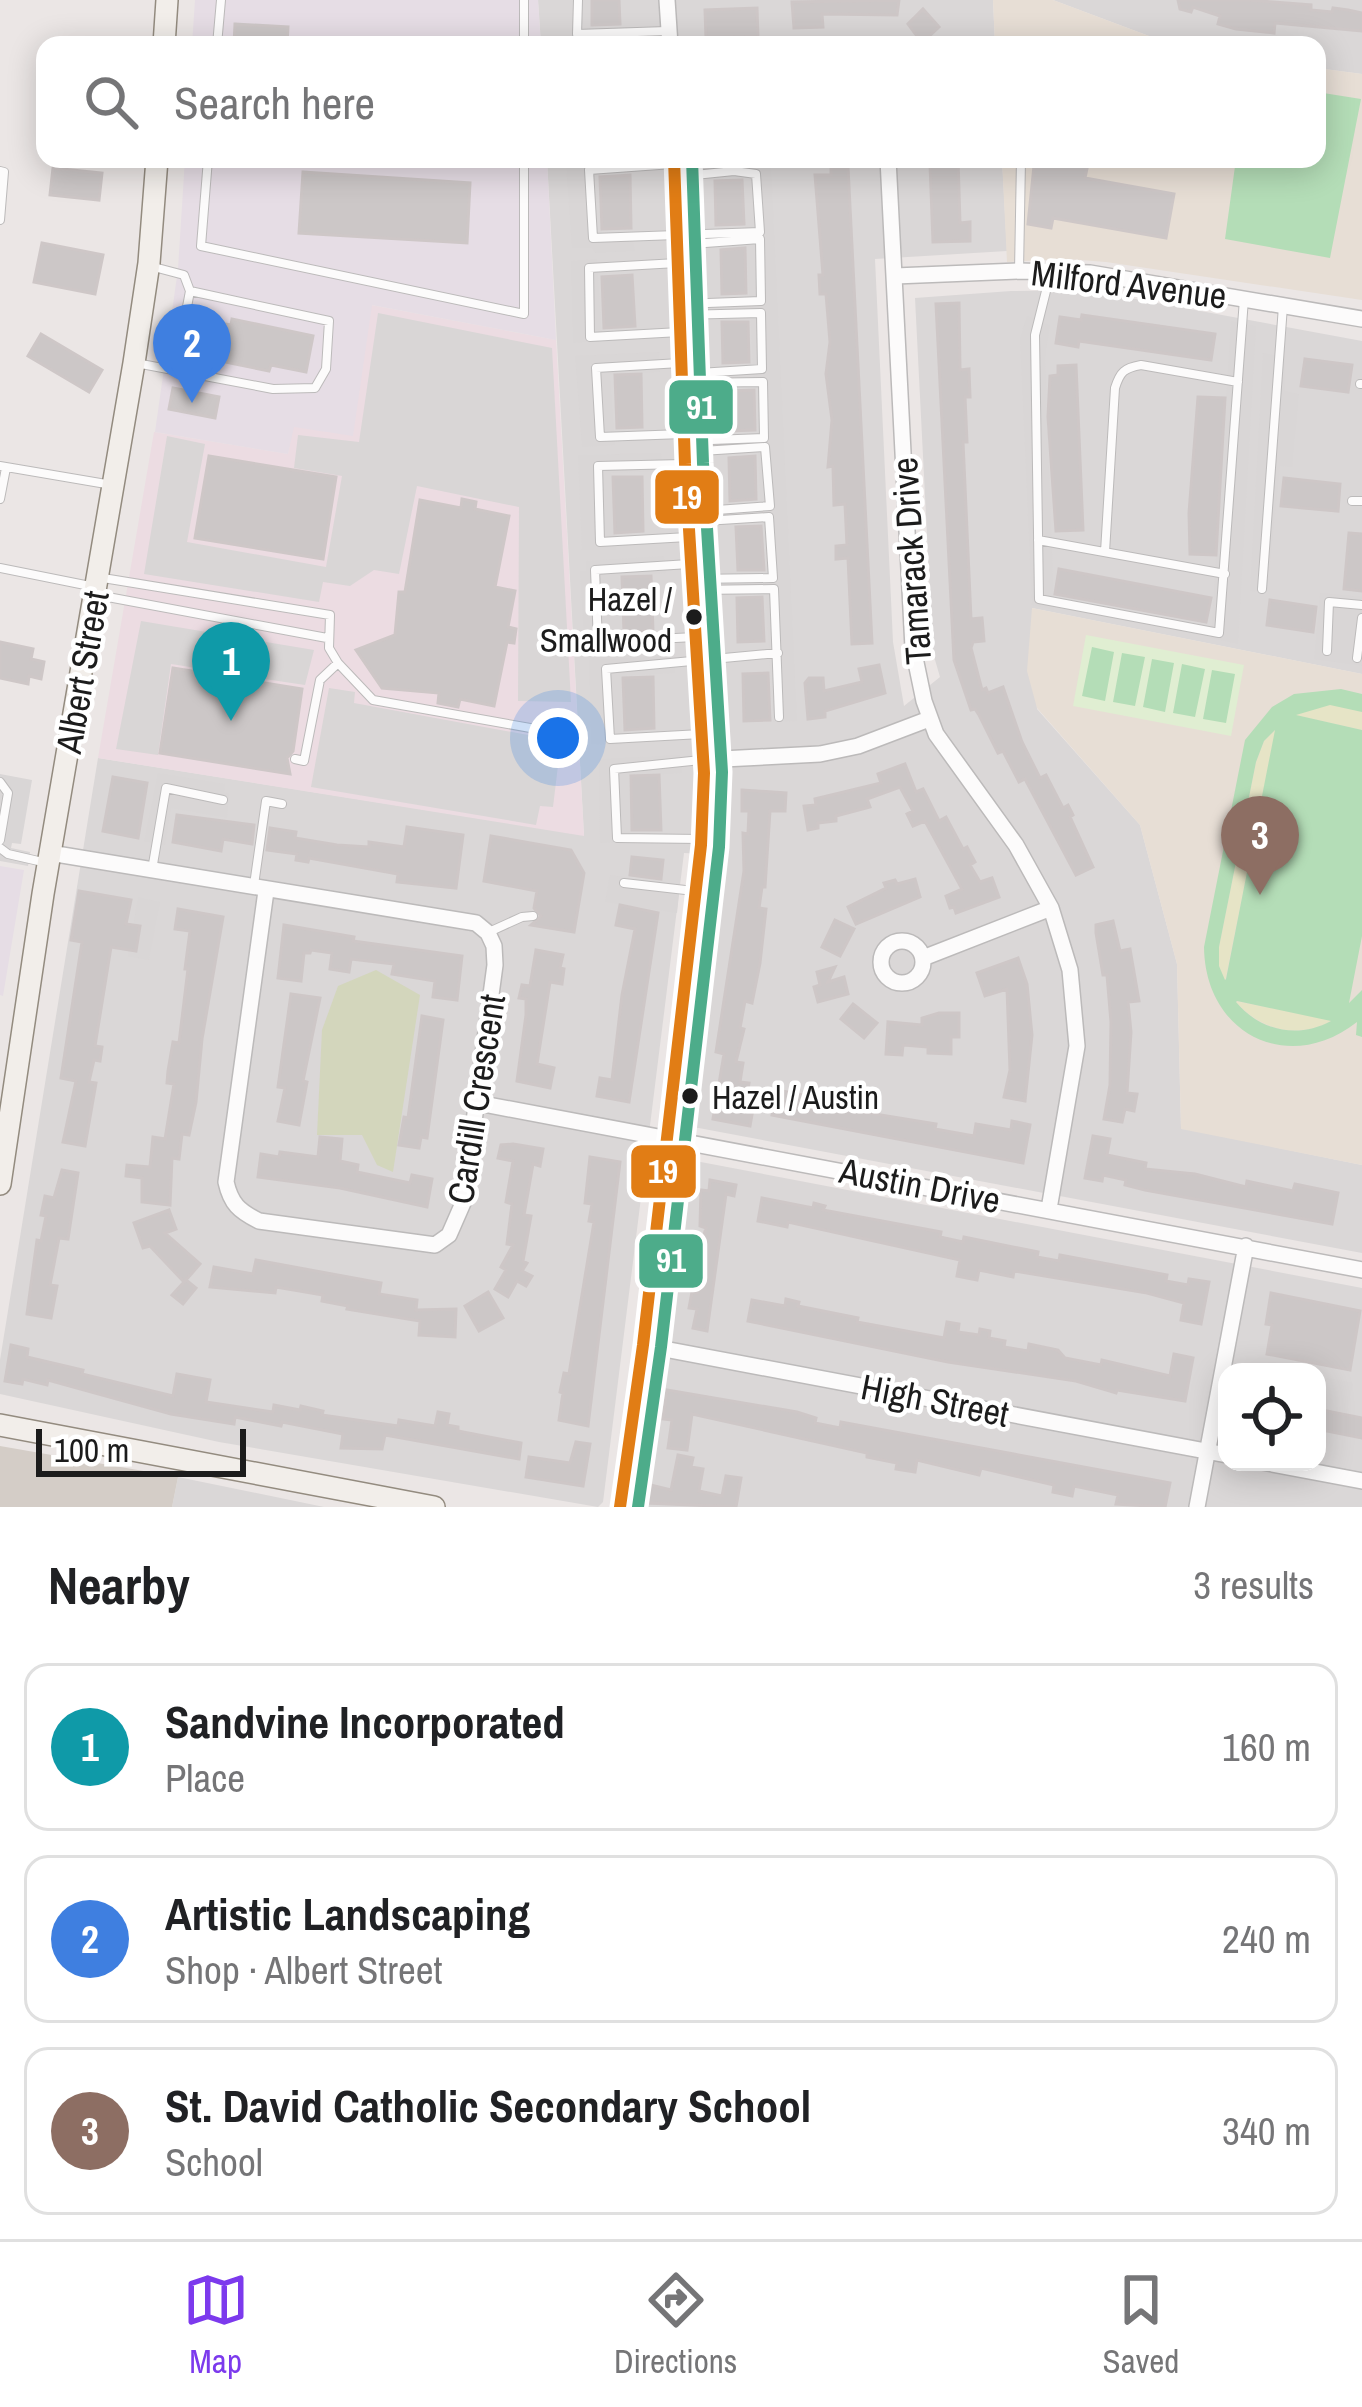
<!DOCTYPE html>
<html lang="en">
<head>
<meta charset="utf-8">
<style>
  :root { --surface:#fff; --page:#f6f6f6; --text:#202124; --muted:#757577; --line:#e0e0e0; --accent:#7c3aed }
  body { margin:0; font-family:"Archivo Narrow",sans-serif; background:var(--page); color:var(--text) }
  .controls { position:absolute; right:36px; bottom:36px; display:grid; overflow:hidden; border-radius:24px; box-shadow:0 6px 30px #0003 }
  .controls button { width:108px; height:108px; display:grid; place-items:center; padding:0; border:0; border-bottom:3px solid var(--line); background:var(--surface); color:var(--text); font:60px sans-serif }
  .scale { position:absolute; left:36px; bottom:30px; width:210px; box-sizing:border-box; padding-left:12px; border:6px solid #1c1c1c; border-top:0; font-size:33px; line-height:42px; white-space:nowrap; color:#1c1c1c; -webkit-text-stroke:9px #fff; paint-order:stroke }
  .you { position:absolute; left:558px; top:738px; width:42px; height:42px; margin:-30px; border:9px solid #fff; border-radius:50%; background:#1a73e8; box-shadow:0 0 0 18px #1a73e833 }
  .badge { display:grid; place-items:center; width:78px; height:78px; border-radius:50%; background:var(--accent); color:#fff; font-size:39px; font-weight:700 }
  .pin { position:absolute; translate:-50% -99px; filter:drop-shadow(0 3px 6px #0008) }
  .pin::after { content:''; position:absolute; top:63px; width:42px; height:36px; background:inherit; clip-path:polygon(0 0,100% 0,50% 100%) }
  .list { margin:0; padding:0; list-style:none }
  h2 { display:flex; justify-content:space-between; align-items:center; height:156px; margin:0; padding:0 48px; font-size:51px }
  h2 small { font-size:39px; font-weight:400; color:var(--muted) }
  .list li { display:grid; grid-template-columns:78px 1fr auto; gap:36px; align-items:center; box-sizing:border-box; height:168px; margin:0 24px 24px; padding:0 24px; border:3px solid var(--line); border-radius:24px }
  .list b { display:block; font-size:45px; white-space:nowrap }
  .list p { margin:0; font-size:39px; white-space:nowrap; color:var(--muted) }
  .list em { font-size:39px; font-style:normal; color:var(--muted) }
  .icon { flex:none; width:66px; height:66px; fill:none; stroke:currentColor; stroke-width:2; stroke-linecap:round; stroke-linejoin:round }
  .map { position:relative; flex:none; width:1362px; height:1507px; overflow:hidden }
  .search { position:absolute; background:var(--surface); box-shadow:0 6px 30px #0003; left:36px; right:36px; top:36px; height:132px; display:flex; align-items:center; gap:30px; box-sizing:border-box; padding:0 42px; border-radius:24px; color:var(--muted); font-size:45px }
  .sheet { height:732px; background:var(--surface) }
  nav { display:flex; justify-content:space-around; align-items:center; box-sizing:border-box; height:168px; border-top:3px solid var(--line); background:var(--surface); font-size:33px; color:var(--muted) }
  nav a { display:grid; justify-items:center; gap:6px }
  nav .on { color:var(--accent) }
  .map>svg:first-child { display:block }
</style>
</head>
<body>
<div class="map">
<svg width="1362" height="1507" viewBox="0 0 1362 1507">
  <rect width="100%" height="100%" fill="#ebe6e5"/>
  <path fill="#dad7d7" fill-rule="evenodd" d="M538 0H993L995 45H541Z
    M1053 0H1362V74L1317 68V45H1173Z
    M547 159H1002L1007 251 875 259 893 642 904 706 940 677 933 653 915 298 1011 291 1087 290 1362 341V674L1032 608 1037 709 1140 825 1177 964 1181 1128 1362 1165V1253L688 1126 723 855 684 853 603 1502 598 1507 219 1442 0 1394V1360L98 758 584 835Z
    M685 1159 1362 1288V1507H638ZM1227 1372H1317V1462H1227Z
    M178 1477 324 1507H172Z"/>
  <path fill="#ecdce2" d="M371 305 556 340 584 836 98 758 154 432 288 454 293 427Z"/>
  <path fill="#e6dde5" d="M195 0H538L541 45H192Z
    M185 159H547L556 340 372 305 353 436 294 427 288 454 155 432 178 269Z
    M0 866 24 870 3 996 0 995Z"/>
  <path fill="#e7ded5" d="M993 0H1053L1173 45H995Z
    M1317 68 1362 74V300L1106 262 1068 259 1007 262 1002 159H1317Z
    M1032 608 1362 674V1165L1181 1129 1177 964 1140 825 1037 708 1027 671Z"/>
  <path fill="#d4cdc7" d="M0 1446 178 1477 172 1507H0Z"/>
  <path fill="#e6e4c6" d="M1320 705H1340L1362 712V730L1294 715Z
    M1276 729 1225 982 1219 966V947L1256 762 1264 741Z
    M1235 1001 1333 1020C1298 1040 1260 1030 1235 1001Z"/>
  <path fill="#d3d6bc" d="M376 970 420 995 393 1172 377 1165 362 1135H317L322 1030 338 986Z"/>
  <path fill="#e0eed2" d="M1086 635 1244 665 1231 736 1073 706Z"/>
  <path fill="#b4ddb7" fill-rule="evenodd" d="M1317 92 1361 99 1330 258 1225 239 1236 159H1317Z
    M1092 647 1114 652 1105 701 1082 696Z
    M1122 653 1145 657 1135 706 1113 702Z
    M1152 659 1174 663 1165 712 1143 707Z
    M1182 664 1205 669 1195 717 1173 713Z
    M1212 670 1235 674 1226 723 1203 719Z
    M1341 689 1362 694V712L1330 705 1296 715 1362 730V936L1349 1003 1362 990V1037L1356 1035 1357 1022C1288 1076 1205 1034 1204 947L1245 740 1272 707 1294 694ZM1275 730 1226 979 1225 980 1219 966V947L1256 762 1264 741ZM1236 1002 1237 1001 1331 1021C1298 1039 1260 1031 1236 1002Z"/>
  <path fill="#d9d6d6" d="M577 159H636L637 166 629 173 600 175 602 234 631 233 635 251 595 253 592 248H572L566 163Z
    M771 166 797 721 773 722 742 168Z
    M597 259 602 341 573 343 571 261Z
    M378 313 552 348 571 702 518 701 519 507 417 486 399 574 374 570 350 586 323 582 319 602 144 574 167 436 205 444 187 542 326 567 342 476 294 468 298 435 359 442Z
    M1027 316 1050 325 1045 357 1054 610 1032 605 1020 338Z
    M1231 321 1256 326 1238 644 1211 638Z
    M659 352 660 372 610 375 615 445 582 447 575 356Z
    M1263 353 1285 357V391L1299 394 1292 467 1280 466 1267 592 1250 591Z
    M661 453 663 471 611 473 616 550H582L578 455Z
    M664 556 666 573 619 576 624 651 585 653 580 571H586V561Z
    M1320 593 1362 597V666L1314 659Z
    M141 621 314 650 305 685 258 678 260 664 212 658 209 670 171 664 158 755 116 749Z
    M675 656V673L621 676 622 745 591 744 589 660Z
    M329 688 355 692 354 703 561 741 553 807 540 806 536 825 311 787Z
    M680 755 682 773 629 776 631 842 600 843 599 759Z
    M158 773 225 784 224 792 229 794 227 818 171 808 165 845 144 841Z
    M0 774 32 780 21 844 12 843 11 848 30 852 28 866 0 861Z
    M610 875 680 885 677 913 605 902Z
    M138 897 160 902 149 960 128 956Z
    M1317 1376 1353 1383 1347 1413 1317 1407Z"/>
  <path fill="#ccc7c7" stroke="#cec7c7" stroke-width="3" d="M592 0H619L620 24 592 25Z
    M899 0 897 15 822 14 823 27 794 28 792 2Z
    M1178 0H1248L1311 5V10L1332 12 1333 8 1348 10 1362 13V31L1275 23 1274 33 1236 29 1218 24 1220 16 1193 7 1191 12 1180 9Z
    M757 8 758 37 706 38 705 10Z
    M923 9 939 27 922 43 908 24Z
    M235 24 288 27 287 45H234Z
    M944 159H958L960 223 970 222V241L933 242 930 164 944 163Z
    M1040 159H1089L1085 178 1174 194 1166 238 1053 218 1051 228 1028 224 1034 166 1039 167Z
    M831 167H848L872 643 852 644 848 558 836 559V546L847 545 845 504 834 505 833 466 828 467 832 420 826 374 830 342 826 294H820L819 275H823L815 175H831Z
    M53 168 102 173 99 200 50 195Z
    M303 172 470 183 467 243 299 233Z
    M630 175 631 228 602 229 600 177Z
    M742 180 744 224 716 225 715 181Z
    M42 243 103 255 95 294 34 282Z
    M745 248 746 293 722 294 721 250Z
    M632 275 635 326 604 328 602 277Z
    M959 303 960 370 969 369 970 397H965L967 442H963L971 619 982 618 984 641 973 642 971 648 982 690 986 688 988 693 1003 687 1022 742 1040 778 1046 775 1063 808 1068 805 1073 815 1070 817 1093 867 1076 875 1025 779 1019 782 1003 751 998 753 979 715 975 709 971 710 954 660 936 304Z
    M1082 315 1215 334 1211 360 1079 341 1078 347 1056 343 1060 317 1081 320Z
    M193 318 231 325 232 319 313 336 306 372 271 365 269 371 186 354Z
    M722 322H748L749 362 723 363Z
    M41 334 102 370 89 392 28 356Z
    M1305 359 1352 365 1348 392 1301 386Z
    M1076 365 1083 530 1056 531 1048 417 1050 376 1058 375V366Z
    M641 374 642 427 617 428 615 375Z
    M173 388 219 397 215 418 169 409Z
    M754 390 755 430 729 431 728 391Z
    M1198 397 1225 398 1216 555 1190 554 1189 513Z
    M209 456 336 477 323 559 195 538Z
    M755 456 756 499 730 501 729 458Z
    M613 477H642L643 531 615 533Z
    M1284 478 1340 484 1338 511 1281 506Z
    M462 499 476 502 475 509 509 516 495 587 515 591 508 627 516 629 514 643 507 642 494 706 460 699 458 707 438 703 439 693 382 688 356 650 395 635 399 592H405L420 500 461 508Z
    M761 526 764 570H738L736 527Z
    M1349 533 1362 534V591L1344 589Z
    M1059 569 1211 598 1206 622 1055 594Z
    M651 576 653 631 624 632 622 577Z
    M762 597 764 641 738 642 737 598Z
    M1270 600 1316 607 1313 632 1267 625Z
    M0 642 33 649 31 659 44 662 41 679 29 676 28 684 0 678Z
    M879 665 885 693 825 711V717L808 719 805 683 809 678H823L824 691 862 682 859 669Z
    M173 668 302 689 293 751 287 758 290 774 160 753Z
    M768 673 770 720 744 721 743 674Z
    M653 677 654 728 625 730 623 678Z
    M905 764 916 792 923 789 939 821 946 817 963 849 967 847 975 862 970 865 980 882 992 878 999 897 956 913 954 907 950 908 946 896 962 889 925 821 913 826 907 814 913 811 900 787 867 799 870 807 836 816V821L818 823V828L808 830 804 806 816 805 815 799 881 783 878 774Z
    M659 775 661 830H632L631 776Z
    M113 777 147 783 138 838 103 831Z
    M742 790 786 793 785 811H770L765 887H762L759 908 766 909 760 963 752 1003 745 1001 740 1028 744 1029 736 1062 743 1063 740 1082 749 1083 745 1108 753 1109 750 1126 713 1119 724 1054 716 1052 744 871 743 833 748 834 749 811H742Z
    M177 815 254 825 252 844 223 839 221 851 173 842Z
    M407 827 463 835 456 888 397 882 398 874 309 858 308 862 296 860 297 854 267 850 270 828 296 832 295 838 337 845 369 847V842L404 847Z
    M491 836 571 850 584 873 574 932 531 925 541 916 534 908 537 891 484 881Z
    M632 857 663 860 661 879 630 875Z
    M915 879 920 897 856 924 848 907 886 888 884 883 895 880 897 884Z
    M79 891 131 900 126 924 140 926 136 951 111 947 95 1046 102 1047 100 1061 94 1060 89 1082 96 1083 85 1146 63 1142 76 1081 61 1078 82 942 71 940Z
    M620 905 658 913 629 1102 597 1096 600 1078 612 1080 622 995 635 929 616 925Z
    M178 909 223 917 202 1039 196 1102 189 1135 182 1134 179 1159 172 1158 170 1205 142 1202V1178L126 1176 127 1165 150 1167 153 1137 165 1139 174 1084 167 1083 168 1071 173 1042 179 1043 188 969H185L190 931 175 929Z
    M835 920 854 929 840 956 822 947Z
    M1113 921 1120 951 1130 949 1139 1001 1128 1002 1131 1032 1127 1093 1137 1094 1134 1111 1125 1109 1122 1122 1104 1119 1110 1085 1111 1022 1107 975H1103L1096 933V925Z
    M284 925 354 937 353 941 462 956 457 1000 433 997 435 981 392 974 394 964 351 959 349 972 330 969 332 953 311 950 310 953H304L301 981 278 978Z
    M536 950 563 955 560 968 564 969 562 984 550 982 537 1064 554 1068 550 1088 517 1081 526 1015V999L519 998 522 985 530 986Z
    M1018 958 1027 984 1032 1035 1025 1101 1004 1097 1010 1070 1007 989 985 996 977 973Z
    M835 967 828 982 844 977 848 994 818 1002 814 987 820 985 817 972Z
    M291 994 320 998 303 1081 307 1082 299 1125 278 1121 285 1088 278 1087Z
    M853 1004 877 1023 864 1038 841 1019Z
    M939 1013H959V1037H951V1054L928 1053V1047L903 1045 902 1055 886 1054 888 1022 922 1025V1018Z
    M422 1016 443 1020 427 1138 421 1137 419 1148 399 1145 404 1117 408 1118Z
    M777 1090 808 1096 807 1103 936 1124 935 1129 974 1136 976 1124 1011 1130 1012 1121 1030 1125 1023 1163 772 1115Z
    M1093 1136 1110 1139 1107 1155 1146 1163 1145 1169 1195 1174 1246 1187 1247 1181 1293 1191 1295 1184 1338 1193 1332 1224 1145 1190 1125 1185 1126 1180 1103 1175 1102 1181 1085 1178Z
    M320 1137 342 1139 340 1161 358 1165 357 1172 410 1183 412 1175 432 1179 427 1207 340 1188 258 1177 261 1154 279 1157 280 1152 318 1157Z
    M513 1144 543 1149 540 1166 533 1164 524 1215 531 1216 523 1261 527 1263 522 1271 532 1276 526 1286 517 1281 508 1297 495 1289 506 1270 501 1267 513 1245 507 1244 512 1204 506 1202 513 1161 498 1158 501 1145Z
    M590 1157 620 1162 588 1426 559 1420 563 1393 560 1392 564 1373 569 1374 594 1222 589 1221 592 1204 585 1203Z
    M62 1170 78 1173 68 1239 59 1238 50 1285 57 1286 51 1318 27 1314 37 1240 41 1241 46 1216 41 1215 45 1196 54 1198Z
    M710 1180 736 1185 734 1196 726 1194 707 1331 693 1328 697 1309 689 1308 692 1292 697 1293 701 1269 694 1268 706 1228 700 1226 701 1190 709 1191Z
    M762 1198 813 1208 814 1203 825 1206 823 1210 941 1232 940 1237 963 1242 964 1237 1038 1252 1037 1257 1059 1261 1060 1255 1167 1275 1166 1281 1188 1285 1189 1279 1209 1282 1201 1324 1181 1320 1184 1303 1147 1293 1014 1271 1013 1277 979 1270 977 1280 957 1276 960 1260 788 1222 787 1227 758 1221Z
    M169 1210 176 1229 165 1233 200 1264 186 1280 196 1288 183 1304 172 1295 184 1282 150 1246 143 1248 134 1223Z
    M256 1260 381 1283 379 1294 417 1300 416 1310 456 1309 455 1337 419 1335 420 1321 347 1309 348 1306 322 1301 323 1295 276 1287 275 1293 210 1287 214 1267 253 1274Z
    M488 1292 503 1318 479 1331 465 1306Z
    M1271 1293 1360 1311 1350 1370 1267 1354 1272 1325 1266 1324Z
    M786 1299 799 1302 798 1306 858 1318 857 1322 944 1338 947 1322 959 1324 958 1332 979 1335 980 1329 990 1331 989 1338 1005 1341 1004 1347 1028 1351 1029 1344 1058 1350 1065 1358 1101 1365 1102 1360 1170 1376 1174 1354 1193 1358 1185 1401 1117 1390 1116 1393 1076 1381 948 1362 748 1321 752 1300 785 1306Z
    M11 1345 28 1349 27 1357 83 1370 82 1374 173 1396 177 1374 210 1380 206 1402 273 1412 274 1405 300 1410 301 1406 323 1411 322 1415 398 1426 399 1420 435 1426 438 1412 449 1414 447 1425 458 1427V1431L521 1443 519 1459 385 1435 382 1449 341 1448 343 1434 282 1422 281 1426 235 1417 234 1424 171 1414 48 1380 47 1385 23 1379 22 1384 5 1381Z
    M667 1390 797 1412 816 1418 815 1423 840 1428 841 1422 1170 1483 1165 1507 1116 1504 1118 1495 1074 1486 1072 1496 1053 1492 1054 1485 981 1468 979 1475 917 1460 915 1472 896 1469 897 1463 867 1457V1453L692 1414 687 1450 668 1448 672 1420 663 1419Z
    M1317 1409 1362 1418V1438L1317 1429Z
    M576 1442 590 1444 583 1486 526 1477 529 1457 570 1463Z
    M678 1455 693 1458 691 1467 703 1469 699 1491 722 1496 726 1476 741 1478 736 1507 647 1503 651 1485 671 1490Z"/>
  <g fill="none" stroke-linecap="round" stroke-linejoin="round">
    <g stroke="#bcbaba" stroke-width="10">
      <path id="lane" d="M524 0V45
        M578 0 577 34 667 31
        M217 45 221 0
        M208 159 201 246 524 314V159
        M673 164 589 170 593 238 760 232 756 174 734 171 675 177
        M0 171 4 172 0 220
        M678 245 760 239 761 301 681 304
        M677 263 589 268 590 337 680 332
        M150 266 184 275 190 291
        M1019 271 1021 159
        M1051 271 1035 335 1039 599 1219 633 1244 299
        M680 315 761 313 762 369 683 374
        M136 363 273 389 315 388 326 369 329 321 190 291 175 370
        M680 363 596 368 600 437 683 434
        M685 383 763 382 764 438 685 441
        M1360 384H1362
        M686 452 765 447 770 506 690 512
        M683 464 598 466 600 542 688 537
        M0 466 112 485
        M0 499 6 468
        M1352 501H1362
        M689 522 769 517 773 578 693 579
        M1038 540 1225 574
        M1105 552 1115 388C1120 372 1124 368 1141 365L1238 382
        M689 564 595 570 598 642 695 637
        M0 568 95 587
        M103 578 330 615 329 648 338 663 373 700 547 731
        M1262 589 1283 306
        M694 590 774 589 779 717
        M97 595 327 638
        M1327 651 1329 602 1362 605
        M1357 658 1362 618
        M701 734 610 739 606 669 778 653
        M295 759 304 761 320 680 338 663
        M701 760 614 769 617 838 701 839
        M0 782 8 793 0 840
        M0 848 8 854 47 863
        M152 870 166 788 223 800
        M624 883 694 891
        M254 885 266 801 282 804
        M489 932 522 917 533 916"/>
    </g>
    <g stroke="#bcbaba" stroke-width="18">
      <path id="street" d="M667 0 670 45
        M888 159 913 648 924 701 936 734 1016 845 1051 908 1070 970 1077 1046 1049 1209
        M895 276 1019 271 1090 273 1362 319
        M703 760 820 754 858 746 929 719
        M50 853 476 923 488 933 494 946 495 965 463 1203 449 1235 435 1245 259 1221C239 1211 231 1204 226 1182L266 891
        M881 962a21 21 0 1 1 42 0a21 21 0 1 1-42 0Z
        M923 958 1051 908
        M478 1103 1362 1270
        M643 1345 1227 1455
        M1262 1462 1362 1481
        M620 1507 643 1345 701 845 704 773 685 464 674 159
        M1197 1507 1246 1246"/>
    </g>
    <g stroke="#938b7f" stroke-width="24">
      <path id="secondary" d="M164 45 167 0
        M0 1184 43 894 134 363 149 263 157 159
        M0 1425 434 1507"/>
    </g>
    <use href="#lane" stroke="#fcfbfb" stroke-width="8"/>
    <use href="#street" stroke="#fcfbfb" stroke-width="15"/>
    <use href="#secondary" stroke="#f2eeea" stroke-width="21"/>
    <g stroke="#fff" stroke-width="21">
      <path id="bus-1" d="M620 1507 643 1345 701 845 704 773 685 464 674 159"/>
    </g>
    <g stroke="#fff" stroke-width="21">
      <path id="bus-2" d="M638 1507 661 1347 719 847 722 772 703 463 692 159"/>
    </g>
    <use href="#bus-1" stroke="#e17d15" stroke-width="12"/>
    <use href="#bus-2" stroke="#4dac8a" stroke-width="12"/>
  </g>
  <g fill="#1c1c1c" stroke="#fff" stroke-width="4.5">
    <circle cx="694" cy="617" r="10"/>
    <circle cx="690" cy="1096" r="10"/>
  </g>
  <g text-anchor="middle" stroke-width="9" stroke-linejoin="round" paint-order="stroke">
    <g font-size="33" fill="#1c1c1c" stroke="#fff" text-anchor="end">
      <text x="672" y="611">Hazel /<tspan x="672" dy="41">Smallwood</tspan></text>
      <text x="712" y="1109" text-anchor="start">Hazel / Austin</text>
    </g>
    <g font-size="36" fill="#1c1c1c" stroke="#fff">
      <text transform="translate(1129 284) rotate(7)" y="13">Milford Avenue</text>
      <text transform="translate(911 561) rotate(-94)" y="13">Tamarack Drive</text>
      <text transform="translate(82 672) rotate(-80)" y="13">Albert Street</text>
      <text transform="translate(476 1099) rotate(-81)" y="13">Cardill Crescent</text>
      <text transform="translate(920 1185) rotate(11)" y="13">Austin Drive</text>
      <text transform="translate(935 1400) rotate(11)" y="13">High Street</text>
    </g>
  </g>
  <g stroke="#fff" stroke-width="4.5">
    <rect x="667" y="378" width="68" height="58" rx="12" fill="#4dac8a"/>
    <rect x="653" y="468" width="68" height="58" rx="12" fill="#e17d15"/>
    <rect x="629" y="1143" width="69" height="57" rx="12" fill="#e17d15"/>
    <rect x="637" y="1232" width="68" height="58" rx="12" fill="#4dac8a"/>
  </g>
  <g font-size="33" text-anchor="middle" font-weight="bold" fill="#fff">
    <text x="701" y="419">91</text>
    <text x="687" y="509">19</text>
    <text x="663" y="1183">19</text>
    <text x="671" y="1272">91</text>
  </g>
</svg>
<div class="controls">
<button><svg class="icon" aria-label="locate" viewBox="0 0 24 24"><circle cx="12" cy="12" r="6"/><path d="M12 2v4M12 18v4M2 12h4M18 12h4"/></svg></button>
</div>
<div class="scale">100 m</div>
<div class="you"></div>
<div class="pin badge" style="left:231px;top:721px;background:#0f9aa8">1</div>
<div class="pin badge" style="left:192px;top:403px;background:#3f7fe0">2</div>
<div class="pin badge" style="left:1260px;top:895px;background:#8d6e63">3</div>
<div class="search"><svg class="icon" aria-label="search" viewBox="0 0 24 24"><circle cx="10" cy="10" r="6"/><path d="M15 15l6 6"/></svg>Search here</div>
</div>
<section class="sheet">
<h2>Nearby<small>3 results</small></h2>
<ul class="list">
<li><span class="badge" style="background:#0f9aa8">1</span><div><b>Sandvine Incorporated</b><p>Place</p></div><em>160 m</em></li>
<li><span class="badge" style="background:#3f7fe0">2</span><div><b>Artistic Landscaping</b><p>Shop · Albert Street</p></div><em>240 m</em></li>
<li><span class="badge" style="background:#8d6e63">3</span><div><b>St. David Catholic Secondary School</b><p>School</p></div><em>340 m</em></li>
</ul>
</section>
<nav>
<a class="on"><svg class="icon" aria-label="map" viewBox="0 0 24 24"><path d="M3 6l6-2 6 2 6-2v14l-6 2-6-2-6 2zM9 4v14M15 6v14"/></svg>Map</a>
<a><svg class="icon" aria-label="directions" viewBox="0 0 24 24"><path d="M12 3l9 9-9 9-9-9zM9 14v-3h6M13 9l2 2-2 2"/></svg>Directions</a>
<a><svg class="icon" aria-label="saved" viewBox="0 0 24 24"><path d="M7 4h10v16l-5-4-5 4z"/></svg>Saved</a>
</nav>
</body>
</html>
